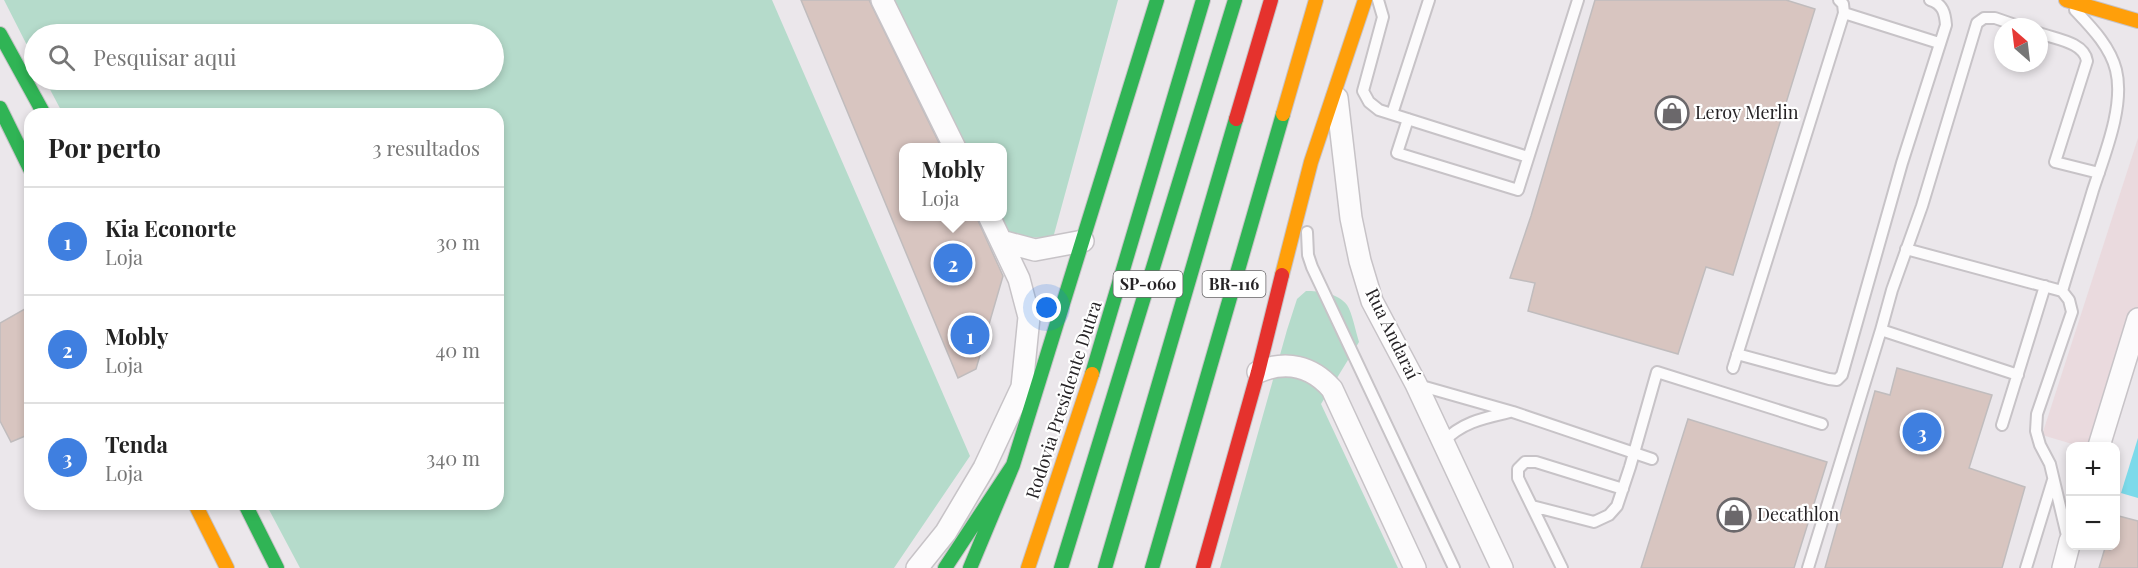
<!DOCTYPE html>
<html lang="pt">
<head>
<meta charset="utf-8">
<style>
  :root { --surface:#fff; --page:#f2f2f2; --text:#222; --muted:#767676; --line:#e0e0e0; --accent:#111827 }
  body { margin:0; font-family:"Playfair Display",serif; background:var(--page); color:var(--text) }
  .controls { position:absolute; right:18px; bottom:18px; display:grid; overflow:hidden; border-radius:12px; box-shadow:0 3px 9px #0003 }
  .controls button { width:54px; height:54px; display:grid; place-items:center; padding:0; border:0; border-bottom:2px solid var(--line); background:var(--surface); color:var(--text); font:30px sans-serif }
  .compass { position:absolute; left:1994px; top:18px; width:54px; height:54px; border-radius:50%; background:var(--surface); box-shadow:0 3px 9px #0003; rotate:332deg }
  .you { position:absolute; left:1047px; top:308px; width:21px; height:21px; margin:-15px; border:4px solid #fff; border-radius:50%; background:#1a73e8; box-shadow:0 0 0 9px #1a73e833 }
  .badge { display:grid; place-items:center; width:39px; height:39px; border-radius:50%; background:var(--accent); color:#fff; font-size:20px; font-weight:700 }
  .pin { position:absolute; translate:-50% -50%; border:3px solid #fff; box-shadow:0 2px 6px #0006 }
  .popup { position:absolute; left:899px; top:143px; width:108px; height:78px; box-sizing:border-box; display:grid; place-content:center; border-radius:12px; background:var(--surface); filter:drop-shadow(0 2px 4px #0005); font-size:20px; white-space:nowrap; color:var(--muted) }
  .popup b { font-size:22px; color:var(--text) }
  .popup::after { content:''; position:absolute; left:50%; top:100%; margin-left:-12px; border:12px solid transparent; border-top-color:var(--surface) }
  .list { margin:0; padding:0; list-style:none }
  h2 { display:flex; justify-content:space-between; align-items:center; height:78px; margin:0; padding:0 24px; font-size:26px }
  h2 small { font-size:20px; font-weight:400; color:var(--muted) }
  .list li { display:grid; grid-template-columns:39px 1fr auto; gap:18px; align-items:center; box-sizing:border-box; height:108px; padding:0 24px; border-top:2px solid var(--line) }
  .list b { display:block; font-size:22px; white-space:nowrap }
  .list p { margin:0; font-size:20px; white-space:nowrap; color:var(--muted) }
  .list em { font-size:20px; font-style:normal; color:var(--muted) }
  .icon { flex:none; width:33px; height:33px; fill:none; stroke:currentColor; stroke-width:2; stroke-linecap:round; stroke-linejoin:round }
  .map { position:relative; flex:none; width:2138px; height:568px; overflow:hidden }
  .search { position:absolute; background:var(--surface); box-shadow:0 3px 9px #0003; left:24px; top:24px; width:480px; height:66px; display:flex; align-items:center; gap:15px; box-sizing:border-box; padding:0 21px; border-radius:33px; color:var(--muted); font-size:22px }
  .panel { position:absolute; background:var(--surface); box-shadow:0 3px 9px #0003; left:24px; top:108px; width:480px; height:402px; border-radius:18px }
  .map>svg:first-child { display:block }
</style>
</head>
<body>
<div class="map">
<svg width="2138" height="568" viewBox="0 0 2138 568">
  <rect width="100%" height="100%" fill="#ebe7eb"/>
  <path fill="#eadade" d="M2138 138V308L2095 446H2079L2042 435Z"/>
  <path fill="#b5dbcb" d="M4 0H772L970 456 894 568H300L266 504H498V114H63L45 80H494V34H34V59Z
    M893 0H1118L1053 238 1013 237 999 217 1002 216V148L965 147Z
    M1306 291C1319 291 1338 293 1347 305 1352 312 1356 333 1359 342L1321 404 1398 568H1220L1287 330 1297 299Z"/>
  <path fill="#7cdaea" d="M2138 438V498L2121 493Z"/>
  <path fill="#d8c5c0" stroke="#c0bcbd" stroke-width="1.5" d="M801 0H869L941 147H903V216H976L1003 276 976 369 958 378Z
    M1595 0H1786L1815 9 1733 275 1706 267 1678 354 1528 311 1535 283 1510 278 1531 216Z
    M30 306V434L11 442 0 421V323Z
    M1897 368 1992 395 1969 468 2025 487 2002 568H1825L1875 391 1890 395Z
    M1688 419 1827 462 1794 568H1641Z
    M2115 515 2138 521V568H2099L2105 548 2110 550 2111 546H2115Z"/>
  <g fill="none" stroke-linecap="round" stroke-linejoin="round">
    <g stroke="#c7c3c7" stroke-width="14">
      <path id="lane" d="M1378 0 1383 17 1363 91 1369 102 1379 110 1528 157
        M1844 13 1939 43
        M2039 33C2055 39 2084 42 2087 61L2055 162 2099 173
        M1392 114 1429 0
        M1408 119 1397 153 1518 190 1578 0
        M1307 232 1308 255 1312 267 1454 568
        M1906 249 2062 291 2069 300 2072 312 2037 414 2036 431 2040 445 2050 464 2069 544
        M2062 291C2072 257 2083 224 2093 190 2104 156 2125 106 2116 70 2110 46 2091 27 2075 10
        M1737 354 1829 379 1837 380 1842 375 1902 163 1946 25C1945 13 1943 4 1930 0
        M1733 368 1844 13 1843 4 1839 0
        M2018 375 1881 330 1892 290 1922 206 1977 23 1984 18H1995L2021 27
        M1418 385 1513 412 1652 459
        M2002 425 2045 286
        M1443 442C1462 422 1484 418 1510 412
        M1532 506 1594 522 1609 515 1617 506 1630 467 1657 372 1822 424
        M1562 568 1518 478V469L1525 462H1536L1623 489
        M1808 568 1881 330
        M2026 568 2053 480"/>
    </g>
    <g stroke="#c7c3c7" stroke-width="24">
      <path id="street" d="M882 0 955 148
        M1337 98 1351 218 1360 261 1372 301 1416 384 1502 568
        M1001 241 1035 250 1083 241
        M1258 372C1286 360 1312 366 1332 389L1415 568
        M2099 446 2138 319
        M917 568 946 532 984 468 1022 387 1029 317 1019 279 989 216
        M2063 568 2070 541"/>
    </g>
    <g stroke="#c7c3c7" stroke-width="16">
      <path id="fast" d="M0 34 44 114
        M0 108 30 169
        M1092 374 1203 0
        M245 504 277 568
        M945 568 1013 465
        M970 568 1013 465 1157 0
        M1061 568 1235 0
        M1105 568 1236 119
        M1152 568 1283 114"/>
    </g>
    <g stroke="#c7c3c7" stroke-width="16">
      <path id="slow" d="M2066 0 2138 21
        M1283 114 1316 0
        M1282 275 1311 162 1365 0
        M195 504 227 568
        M1028 568 1092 374"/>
    </g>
    <g stroke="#c7c3c7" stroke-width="16">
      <path id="jam" d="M1236 119 1271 0
        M1203 568 1258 372 1282 275"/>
    </g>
    <use href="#lane" stroke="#fcfbfc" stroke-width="10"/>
    <use href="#street" stroke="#fcfbfc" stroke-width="21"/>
    <use href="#fast" stroke="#30b455" stroke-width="14"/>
    <use href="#slow" stroke="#ff9f0a" stroke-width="14"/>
    <use href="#jam" stroke="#e5322d" stroke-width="14"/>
  </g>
  <defs>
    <g id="shop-ring" transform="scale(1.725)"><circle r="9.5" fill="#fff" stroke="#6b686b" stroke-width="1.5"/><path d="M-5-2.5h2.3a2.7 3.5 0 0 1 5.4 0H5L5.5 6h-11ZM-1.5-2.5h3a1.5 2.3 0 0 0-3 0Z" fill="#6b686b"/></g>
  </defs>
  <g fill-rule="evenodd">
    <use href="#shop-ring" x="1672" y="113"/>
    <use href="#shop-ring" x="1734" y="515"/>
  </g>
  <g text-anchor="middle" stroke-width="4.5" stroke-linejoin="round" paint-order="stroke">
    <g fill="#fff" stroke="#676567" stroke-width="1.5">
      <rect x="1113.5" y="271" width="69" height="26" rx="4.5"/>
      <rect x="1202.5" y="271" width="63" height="26" rx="4.5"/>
    </g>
    <g font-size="16" font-weight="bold" fill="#262326">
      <text x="1148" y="290">SP-060</text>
      <text x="1234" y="290">BR-116</text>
    </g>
    <g font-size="18" fill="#262326" stroke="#fff" text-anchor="start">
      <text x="1695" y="119">Leroy Merlin</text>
      <text x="1757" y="521">Decathlon</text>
    </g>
    <g font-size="18" fill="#262326" stroke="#fff">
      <text transform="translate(1392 334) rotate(64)" y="6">Rua Andaraí</text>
      <text transform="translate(1064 400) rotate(-72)" y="6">Rodovia Presidente Dutra</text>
    </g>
  </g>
</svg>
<div class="controls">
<button>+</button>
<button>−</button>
</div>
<svg class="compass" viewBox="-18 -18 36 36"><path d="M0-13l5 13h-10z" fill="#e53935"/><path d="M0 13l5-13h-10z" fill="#767676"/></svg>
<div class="you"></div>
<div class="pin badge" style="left:970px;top:335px;background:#3f7fe0">1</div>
<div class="pin badge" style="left:953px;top:263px;background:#3f7fe0">2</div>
<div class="popup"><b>Mobly</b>Loja</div>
<div class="pin badge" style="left:1922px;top:432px;background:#3f7fe0">3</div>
<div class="search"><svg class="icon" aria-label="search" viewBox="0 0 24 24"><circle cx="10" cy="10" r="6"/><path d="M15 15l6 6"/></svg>Pesquisar aqui</div>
<section class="panel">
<h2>Por perto<small>3 resultados</small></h2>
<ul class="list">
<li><span class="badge" style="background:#3f7fe0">1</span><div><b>Kia Econorte</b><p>Loja</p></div><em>30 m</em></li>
<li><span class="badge" style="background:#3f7fe0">2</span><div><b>Mobly</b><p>Loja</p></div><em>40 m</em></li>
<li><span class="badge" style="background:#3f7fe0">3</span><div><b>Tenda</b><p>Loja</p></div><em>340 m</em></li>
</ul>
</section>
</div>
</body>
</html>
